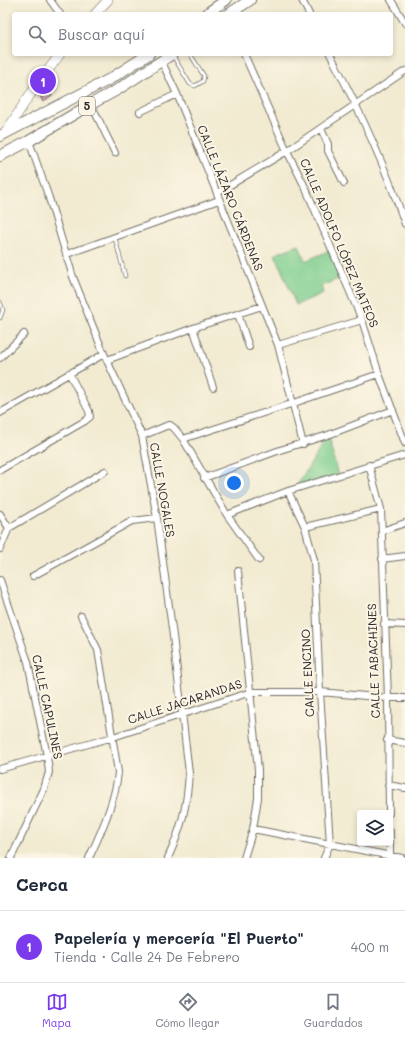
<!DOCTYPE html>
<html lang="es">
<head>
<meta charset="utf-8">
<style>
  :root { --surface:#fff; --page:#f6f6f7; --text:#1f2937; --muted:#747a83; --line:#e0e1e3; --accent:#7c3aed }
  body { margin:0; font-family:Mali,sans-serif; background:var(--page); color:var(--text) }
  .controls { position:absolute; right:12px; bottom:12px; display:grid; overflow:hidden; border-radius:4px; box-shadow:0 2px 6px #0003 }
  .controls button { width:36px; height:36px; display:grid; place-items:center; padding:0; border:0; border-bottom:1px solid var(--line); background:var(--surface); color:var(--text); font:20px sans-serif }
  .you { position:absolute; left:234px; top:483px; width:14px; height:14px; margin:-10px; border:3px solid #fff; border-radius:50%; background:#1a73e8; box-shadow:0 0 0 6px #1a73e833 }
  .badge { display:grid; place-items:center; width:26px; height:26px; border-radius:50%; background:var(--accent); color:#fff; font-size:13px; font-weight:700 }
  .pin { position:absolute; translate:-50% -50%; border:2px solid #fff; box-shadow:0 1px 4px #0006 }
  .list { margin:0; padding:0; list-style:none }
  h2 { display:flex; justify-content:space-between; align-items:center; height:52px; margin:0; padding:0 16px; font-size:17px }
  h2 small { font-size:13px; font-weight:400; color:var(--muted) }
  .list li { display:grid; grid-template-columns:26px 1fr auto; gap:12px; align-items:center; box-sizing:border-box; height:72px; padding:0 16px; border-top:1px solid var(--line) }
  .list b { display:block; font-size:15px; white-space:nowrap }
  .list p { margin:0; font-size:13px; white-space:nowrap; color:var(--muted) }
  .list em { font-size:13px; font-style:normal; color:var(--muted) }
  .icon { flex:none; width:22px; height:22px; fill:none; stroke:currentColor; stroke-width:2; stroke-linecap:round; stroke-linejoin:round }
  .map { position:relative; flex:none; width:405px; height:858px; overflow:hidden }
  .search { position:absolute; background:var(--surface); box-shadow:0 2px 6px #0003; left:12px; right:12px; top:12px; height:44px; display:flex; align-items:center; gap:10px; box-sizing:border-box; padding:0 14px; border-radius:4px; color:var(--muted); font-size:15px }
  .sheet { height:124px; background:var(--surface) }
  nav { display:flex; justify-content:space-around; align-items:center; box-sizing:border-box; height:56px; border-top:1px solid var(--line); background:var(--surface); font-size:11px; color:var(--muted) }
  nav a { display:grid; justify-items:center; gap:2px }
  nav .on { color:var(--accent) }
  .map>svg:first-child { display:block }
</style>
</head>
<body>
<div class="map">
<svg width="405" height="858" viewBox="0 0 405 858">
  <rect width="100%" height="100%" fill="#fcf5e5"/>
  <filter id="ink" filterUnits="userSpaceOnUse"><feTurbulence type="fractalNoise" baseFrequency=".025" numOctaves="2"/><feDisplacementMap in="SourceGraphic" scale="8" xChannelSelector="R" yChannelSelector="G"/><feConvolveMatrix kernelMatrix="1 2 1 2 8 2 1 2 1" color-interpolation-filters="sRGB"/></filter>
  <filter id="wash" filterUnits="userSpaceOnUse"><feTurbulence type="fractalNoise" baseFrequency=".012" numOctaves="4" result="noise"/><feDisplacementMap in="SourceGraphic" scale="16" xChannelSelector="R" yChannelSelector="G"/><feGaussianBlur stdDeviation="0.9" result="paint"/><feColorMatrix in="noise" values="0 0 0 0 0 0 0 0 0 0 0 0 0 0 0 0 0 1.4 0 .05"/><feComposite in="paint" operator="in"/></filter>
  <g filter="url(#wash)">
    <rect width="100%" height="100%" fill="#f2ebd2"/>
    <path fill="#7ece8e" stroke="#547c5c" d="M299 245 305 261 331 250 343 277 321 286 323 293 296 305 275 254Z
      M328 436 338 476 295 489Z"/>
    <g id="blocks">
      <path fill="#e598c3" d="M46 84 52 96 43 102 39 92Z"/>
    </g>
  </g>
  <g filter="url(#ink)">
    <use href="#blocks" fill-opacity="0" stroke="#716e65" stroke-width="1"/>
    <g fill="none" stroke-linecap="round" stroke-linejoin="round">
      <g stroke="#716e65" stroke-width="4.5">
        <path id="lane" d="M173 56 190 84 195 86 203 81 204 76 190 54
          M115 238 125 276
          M0 302 3 310 0 318"/>
      </g>
      <g stroke="#716e65" stroke-width="8">
        <path id="street" d="M50 0 60 14
          M302 0 309 14
          M391 0 405 23
          M244 54 287 151 306 189 362 320 379 374 405 443
          M330 54C359 109 385 165 405 224
          M161 60 177 94 278 345 303 444
          M91 104 115 153
          M140 112 177 94
          M321 129 328 144V151L344 183
          M29 141 49 198 73 277 104 354 142 436 157 518 173 636 189 773C187 806 182 827 168 858
          M217 193 287 151 405 71
          M67 254 219 200
          M238 314 249 347
          M193 328 213 387
          M278 345 362 320
          M0 358 24 334
          M107 360 193 328 262 306
          M0 413 104 354
          M142 436 166 426 170 425 174 428 183 439 227 515 259 560
          M183 439 294 403 379 374
          M369 465 381 509 388 698 389 813
          M0 470 85 421 90 417 89 411 69 373
          M204 478 280 450 328 435 393 410
          M288 491 305 527 314 560 320 692 330 844 324 858
          M0 514 9 528
          M227 515 288 491 405 455
          M305 527 381 509
          M9 528 105 471
          M382 531 405 523
          M0 549 9 528
          M382 559 405 556
          M238 571 258 770V798L253 829 244 858
          M33 576 132 521 157 518
          M0 580 28 662 47 756 49 772 44 789 11 858
          M81 616 98 650 118 772C116 799 101 833 89 858
          M384 624 405 625
          M387 740 405 743
          M0 769 113 737 251 692H320L388 698H405
          M388 785 405 788
          M253 829 402 858
          M390 831V858"/>
      </g>
      <g stroke="#716e65" stroke-width="10">
        <path id="secondary" d="M95 14 108 0
          M6 132 27 99 60 54"/>
      </g>
      <g stroke="#716e65" stroke-width="12">
        <path id="primary" d="M206 14 226 0
          M229 14 250 0
          M0 136 110 79 149 54
          M0 156 29 141 91 104 117 90 172 54"/>
      </g>
      <use href="#lane" stroke="#fff" stroke-width="3"/>
      <use href="#street" stroke="#fff" stroke-width="6"/>
      <use href="#secondary" stroke="#fff" stroke-width="9"/>
      <use href="#primary" stroke="#fff" stroke-width="10"/>
    </g>
  </g>
  <g text-anchor="middle" stroke-width="4" stroke-linejoin="round" paint-order="stroke">
    <rect fill="#fcf5e5" stroke="#6a6863" stroke-width="1" x="79" y="97" width="16" height="18" rx="3"/>
    <g font-size="11" font-weight="bold" fill="#2b2b2b">
      <text x="87" y="110">5</text>
    </g>
    <g font-size="12" fill="#2b2b2b" stroke="#fcf5e5">
      <text transform="translate(230 198) rotate(68)" y="4">CALLE LÁZARO CÁRDENAS</text>
      <text transform="translate(339 243) rotate(67)" y="4">CALLE ADOLFO LÓPEZ MATEOS</text>
      <text transform="translate(162 490) rotate(80)" y="4">CALLE NOGALES</text>
      <text transform="translate(374 661) rotate(-92)" y="4">CALLE TABACHINES</text>
      <text transform="translate(308 673) rotate(-93)" y="4">CALLE ENCINO</text>
      <text transform="translate(185 702) rotate(-18)" y="4">CALLE JACARANDAS</text>
      <text transform="translate(47 707) rotate(78)" y="4">CALLE CAPULINES</text>
    </g>
  </g>
</svg>
<div class="controls">
<button><svg class="icon" aria-label="layers" viewBox="0 0 24 24"><path d="M12 4l9 5-9 5-9-5zM3 14l9 5 9-5"/></svg></button>
</div>
<div class="you"></div>
<div class="pin badge" style="left:43px;top:81px">1</div>
<div class="search"><svg class="icon" aria-label="search" viewBox="0 0 24 24"><circle cx="10" cy="10" r="6"/><path d="M15 15l6 6"/></svg>Buscar aquí</div>
</div>
<section class="sheet">
<h2>Cerca<small></small></h2>
<ul class="list">
<li><span class="badge">1</span><div><b>Papelería y mercería &quot;El Puerto&quot;</b><p>Tienda · Calle 24 De Febrero</p></div><em>400 m</em></li>
</ul>
</section>
<nav>
<a class="on"><svg class="icon" aria-label="map" viewBox="0 0 24 24"><path d="M3 6l6-2 6 2 6-2v14l-6 2-6-2-6 2zM9 4v14M15 6v14"/></svg>Mapa</a>
<a><svg class="icon" aria-label="directions" viewBox="0 0 24 24"><path d="M12 3l9 9-9 9-9-9zM9 14v-3h6M13 9l2 2-2 2"/></svg>Cómo llegar</a>
<a><svg class="icon" aria-label="saved" viewBox="0 0 24 24"><path d="M7 4h10v16l-5-4-5 4z"/></svg>Guardados</a>
</nav>
</body>
</html>
